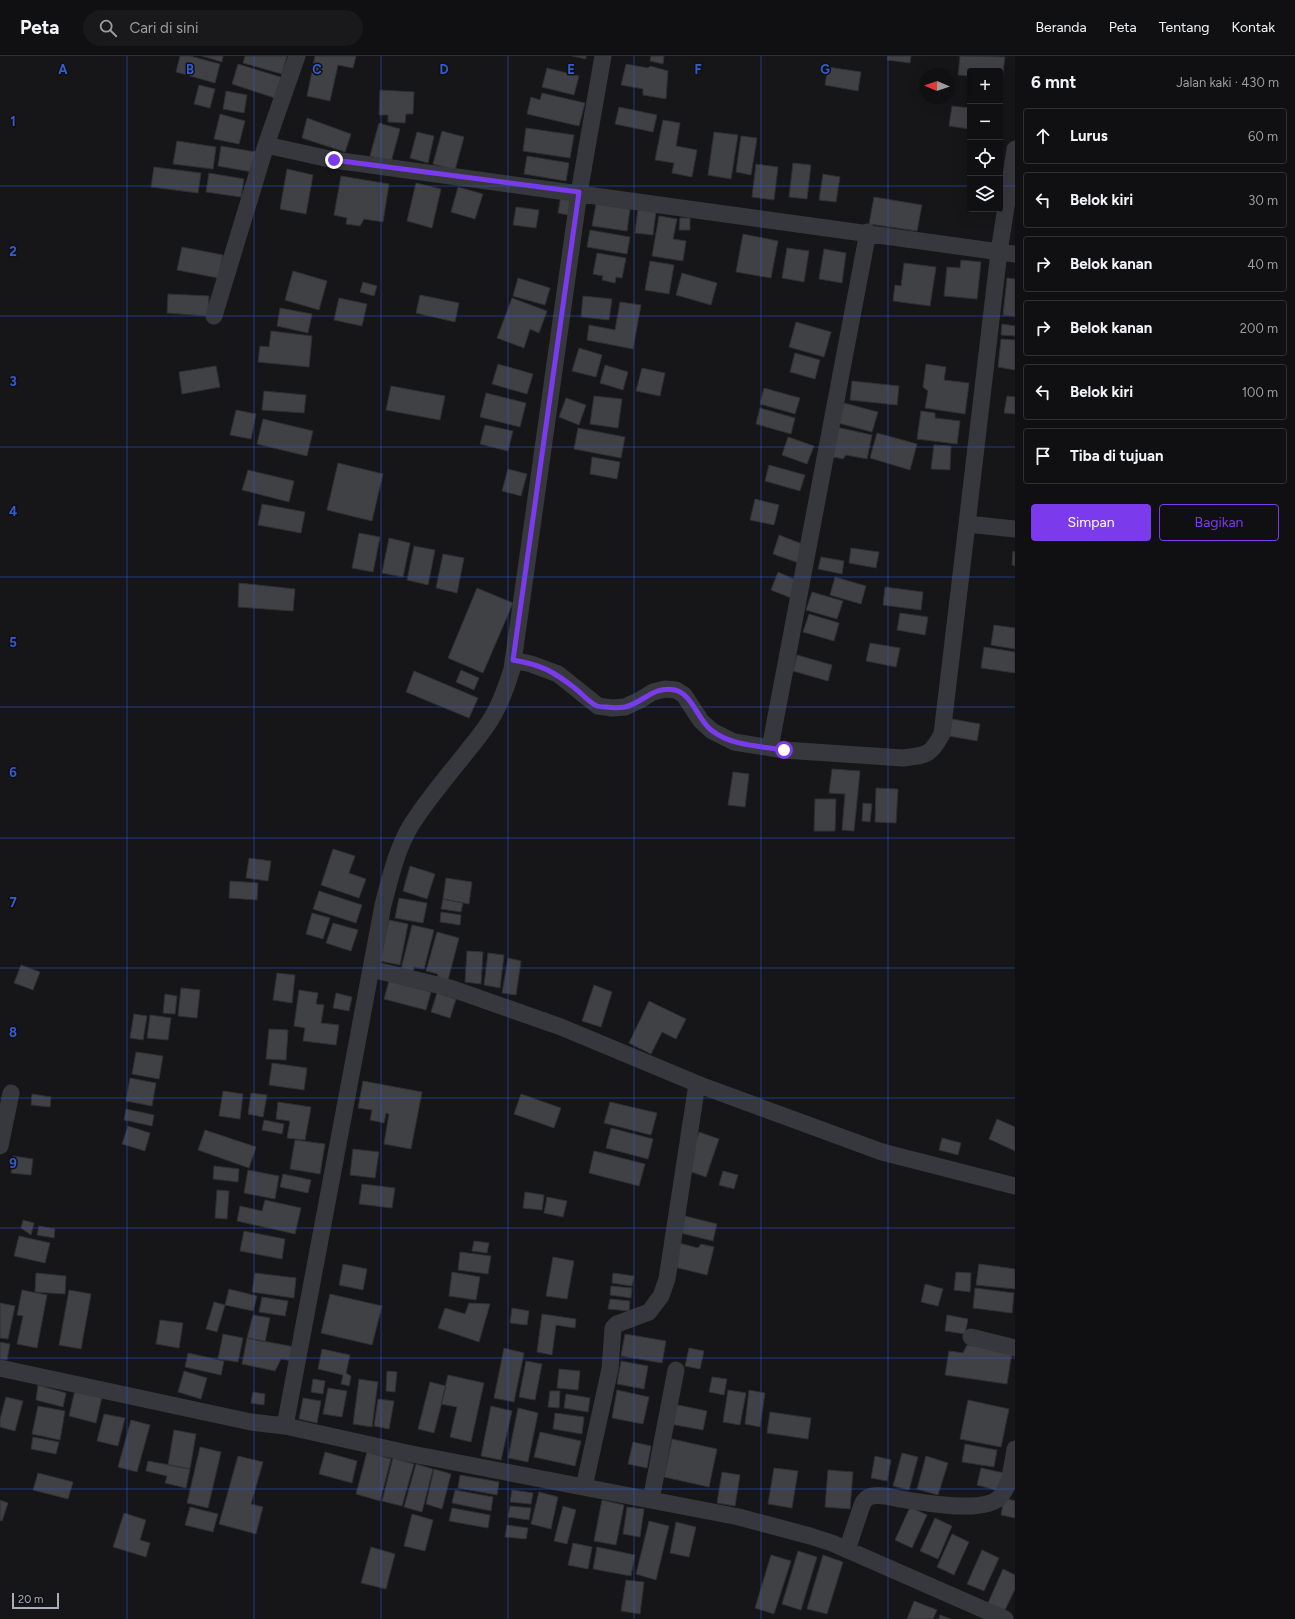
<!DOCTYPE html>
<html lang="id">
<head>
<meta charset="utf-8">
<style>
  :root { --surface:#101012; --page:#19191b; --text:#f1f3f6; --muted:#9c9d9f; --line:#303032; --accent:#7c3aed }
  body { margin:0; font-family:Figtree,sans-serif; background:var(--page); color:var(--text) }
  .controls { position:absolute; right:12px; top:12px; display:grid; overflow:hidden; border-radius:4px; box-shadow:0 4px 16px #0002 }
  .controls button { width:36px; height:36px; display:grid; place-items:center; padding:0; border:0; border-bottom:1px solid var(--line); background:var(--surface); color:var(--text); font:20px sans-serif }
  .compass { position:absolute; left:919px; top:12px; width:36px; height:36px; border-radius:50%; background:var(--surface); box-shadow:0 4px 16px #0002; rotate:272deg }
  .scale { position:absolute; left:12px; bottom:10px; width:47px; box-sizing:border-box; padding-left:4px; border:2px solid #a8adb8; border-top:0; font-size:11px; line-height:14px; white-space:nowrap; color:#a8adb8; -webkit-text-stroke:3px #111113; paint-order:stroke }
  .stop { position:absolute; width:12px; height:12px; margin:-9px; border:3px solid #7c3aed; border-radius:50%; background:#fff }
  .stop.end { background:#7c3aed; border-color:#fff; box-shadow:0 1px 4px #0008 }
  .list { margin:0; padding:0; list-style:none }
  h2 { display:flex; justify-content:space-between; align-items:center; height:52px; margin:0; padding:0 16px; font-size:17px }
  h2 small { font-size:13px; font-weight:400; color:var(--muted) }
  .list li { display:grid; grid-template-columns:26px 1fr auto; gap:12px; align-items:center; box-sizing:border-box; height:56px; margin:0 8px 8px; padding:0 8px; border:1px solid var(--line); border-radius:4px }
  .list b { display:block; font-size:15px; white-space:nowrap }
  .list em { font-size:13px; font-style:normal; color:var(--muted) }
  .actions { display:flex; gap:8px; padding:12px 16px }
  .actions a { flex:1; padding:9px 0; border:1px solid var(--accent); border-radius:4px; text-align:center; font-size:14px; color:var(--accent) }
  .actions .main { background:var(--accent); color:#fff }
  .icon { flex:none; width:22px; height:22px; fill:none; stroke:currentColor; stroke-width:2; stroke-linecap:round; stroke-linejoin:round }
  .map { position:relative; flex:none; width:1015px; height:1563px; overflow:hidden }
  header { display:flex; align-items:center; gap:24px; box-sizing:border-box; height:56px; padding:0 20px; background:var(--surface); border-bottom:1px solid var(--line) }
  header strong { font-size:19px }
  nav { display:flex; gap:22px; margin-inline-start:auto; font-size:14px }
  .search { width:280px; height:36px; background:var(--page); display:flex; align-items:center; gap:10px; box-sizing:border-box; padding:0 14px; border-radius:22px; color:var(--muted); font-size:15px }
  main { display:flex }
  aside { flex:1; background:var(--surface) }
  .map>svg:first-child { display:block }
</style>
</head>
<body>
<header>
<strong>Peta</strong>
<div class="search"><svg class="icon" aria-label="search" viewBox="0 0 24 24"><circle cx="10" cy="10" r="6"/><path d="M15 15l6 6"/></svg>Cari di sini</div>
<nav><a>Beranda</a><a>Peta</a><a>Tentang</a><a>Kontak</a></nav>
</header>
<main>
<div class="map">
<svg width="1015" height="1563" viewBox="0 0 1015 1563">
  <rect width="100%" height="100%" fill="#161618"/>
  <path fill="#404145" stroke="#303034" d="M180 0H190L220 8 215 27 176 16Z
    M202 0H223L222 6Z
    M245 0H287L282 18 243 7Z
    M315 0H356L353 12 338 9 330 45 307 40Z
    M572 0H586V3Z
    M651 0H664L663 8 650 5Z
    M888 0H911L910 7 887 4Z
    M960 0 1005 1 1002 24H1000V15H970V20L958 19Z
    M238 8 287 23 281 44 232 28Z
    M626 8 648 12 650 10 668 15 666 43 643 39V33L621 29Z
    M828 11 861 16 858 35 825 29Z
    M547 12 579 20 574 39 542 31Z
    M199 29 215 33 210 52 194 48Z
    M380 34 414 36 413 58H406L405 67 388 66V59H379Z
    M226 35 247 39 244 57 223 53Z
    M542 37 585 47 579 70 527 58 531 41 540 44Z
    M952 50 970 52V73L949 70Z
    M619 51 657 59 653 76 615 68Z
    M220 58 245 65 239 88 214 83Z
    M307 62 351 78 345 96 302 82Z
    M663 64 680 67 676 90 697 94 692 121 672 117 674 107 655 104Z
    M379 67 400 73 391 106 370 100Z
    M526 72 574 79 570 102 523 95Z
    M442 75 464 81 455 114 433 108Z
    M417 76 434 80 428 107 410 102Z
    M714 76 738 79 731 123 708 119Z
    M741 80 757 82 751 119 736 116Z
    M177 85 216 91 213 113 173 108Z
    M221 90 256 96 252 116 218 110Z
    M527 100 569 107 566 125 524 118Z
    M793 107 811 109 807 143 789 141Z
    M756 108 778 111 774 144 752 141Z
    M154 111 201 117 198 137 151 131Z
    M287 113 313 119 306 158 280 153Z
    M209 117 244 123 241 141 206 136Z
    M823 118 840 121 836 146 819 144Z
    M341 120 389 128 383 166 364 163 360 170 346 168 347 162 334 159Z
    M416 127 441 133 432 172 407 165Z
    M458 131 483 138 475 163 451 156Z
    M561 139 575 141 572 160 558 157Z
    M874 141 922 149 917 175 869 168Z
    M596 148 630 153 627 175 592 170Z
    M516 151 539 154 536 172 513 169Z
    M638 153 656 155 653 179 635 177Z
    M659 160 677 163 673 183 686 185 683 205 652 200Z
    M680 162H690V174H679Z
    M590 174 630 181 627 198 587 191Z
    M743 178 778 185 771 222 736 216Z
    M182 191 223 199 218 222 177 214Z
    M787 192 809 195 804 226 782 222Z
    M824 193 846 197 842 227 819 223Z
    M597 197 626 202 622 222 616 221 615 227 602 224 603 220 593 218Z
    M961 204 981 206 977 243 944 240 947 211 960 212Z
    M650 205 674 209 669 238 645 234Z
    M904 207 936 211 930 250 893 245 895 229 901 230Z
    M293 215 327 225 319 254 285 244Z
    M682 217 717 227 711 249 676 239Z
    M518 222 550 232 545 249 513 240Z
    M1007 222 1015 223V260L1003 259Z
    M363 226 377 230 374 240 360 236Z
    M168 238 209 240 208 260 167 257Z
    M420 239 459 247 455 266 416 257Z
    M583 240 612 243 609 264 581 261Z
    M339 242 367 248 362 270 334 264Z
    M512 242 547 255 539 277 530 273 524 292 497 282Z
    M620 246 641 249 633 293 587 284 589 269 615 274Z
    M280 252 312 258 308 277 277 270Z
    M796 266 831 276 824 301 789 291Z
    M1002 268 1015 270V280L1001 279Z
    M271 275 312 280 309 311 258 306 260 290 269 291Z
    M1001 283 1015 284V314L998 311Z
    M579 292 602 299 596 321 572 315Z
    M795 297 820 304 815 323 790 316Z
    M498 308 533 318 527 338 492 328Z
    M926 308 946 311 944 324 969 327 965 358 925 352 928 335 923 331Z
    M605 309 628 316 623 334 600 327Z
    M216 310 220 331 182 338 179 316Z
    M642 312 665 317 660 340 636 335Z
    M852 325 899 330 897 349 850 344Z
    M391 330 445 340 440 364 386 354Z
    M764 332 800 342 795 358 760 348Z
    M264 335 306 339 304 357 262 354Z
    M486 337 526 347 520 371 480 361Z
    M594 340 622 343 618 372 590 368Z
    M1007 340 1015 341V358L1004 357Z
    M566 342 586 349 579 369 559 361Z
    M844 347 878 356 872 376 838 367Z
    M760 352 795 362 791 378 756 368Z
    M236 354 256 358 251 383 230 379Z
    M921 355 935 357V362L960 365 957 388 917 383Z
    M263 363 313 375 307 400 257 388Z
    M485 369 513 375 508 395 480 388Z
    M836 371 872 379 867 403 846 399 843 403 829 400Z
    M578 372 625 381 621 402 574 393Z
    M877 377 917 388 910 414 870 402Z
    M788 381 814 390 807 408 782 399Z
    M934 389 951 390 950 414 931 413Z
    M592 401 620 406 617 423 590 418Z
    M338 407 383 418 372 465 327 454Z
    M769 409 805 419 800 435 765 425Z
    M508 413 527 418 521 440 502 435Z
    M248 414 294 425 289 446 242 434Z
    M755 443 779 449 774 469 750 464Z
    M262 448 305 456 301 477 258 469Z
    M359 477 380 481 373 516 352 512Z
    M779 479 805 489 799 507 773 498Z
    M389 482 410 487 403 521 382 517Z
    M414 490 435 494 428 529 407 524Z
    M851 492 879 496 876 512 849 507Z
    M1013 495 1015 496V510L1012 509Z
    M443 498 464 502 457 537 436 532Z
    M821 501 844 505 842 518 818 513Z
    M778 516 798 525 791 542 771 534Z
    M835 521 866 530 861 548 830 539Z
    M239 527 295 533 293 555 238 551Z
    M885 531 923 536 921 554 883 549Z
    M477 532 513 547 483 617 448 602Z
    M812 536 843 545 837 563 806 554Z
    M900 557 928 561 925 579 897 574Z
    M809 558 839 567 834 585 803 576Z
    M994 569 1015 572V593L991 589Z
    M870 587 900 592 896 611 866 605Z
    M984 591 1015 596V617L981 612Z
    M797 599 832 609 828 625 793 615Z
    M461 614 479 622 474 634 456 626Z
    M414 615 478 642 469 662 406 636Z
    M952 663 980 668 977 685 949 680Z
    M832 713 860 715 854 775 842 774 845 738 829 737Z
    M733 716 749 718 745 751 728 749Z
    M876 732 898 733 896 767 875 766Z
    M815 743H836L835 775H814Z
    M863 747 872 748 870 766 862 765Z
    M333 793 355 800 349 817 366 823 359 842 321 829Z
    M249 802 271 805 268 825 246 822Z
    M410 810 435 818 427 843 403 835Z
    M446 822 472 826 469 848 443 843Z
    M230 825 258 827 257 844 229 842Z
    M319 835 362 849 356 867 313 853Z
    M399 842 427 847 423 867 395 862Z
    M443 843 463 847 461 856 441 853Z
    M441 856 461 859 460 869 440 866Z
    M312 857 330 862 323 883 306 878Z
    M389 864 408 868 400 909 380 905Z
    M333 867 358 874 351 895 326 887Z
    M412 869 434 874 424 913 414 911 413 916 401 913Z
    M437 876 459 882 448 924 437 921 438 918 426 915Z
    M467 895 483 896 481 928 465 926Z
    M488 897 504 899 500 932 484 929Z
    M508 902 521 905 516 939 502 937Z
    M21 909 40 916 33 934 14 927Z
    M277 917 295 919 292 947 273 944Z
    M389 925 431 936 426 954 384 943Z
    M594 929 612 936 601 971 582 965Z
    M181 932 200 934 197 962 178 960Z
    M299 934 318 937 316 948 324 949 321 967 339 969 336 989 303 985 305 972 294 970Z
    M336 937 352 941 349 955 333 952Z
    M437 937 456 943 450 962 431 956Z
    M165 938 177 940 175 958 163 957Z
    M649 945 686 963 676 983 662 976 651 998 629 987Z
    M134 958 147 960 143 984 130 982Z
    M150 959 171 962 168 984 147 982Z
    M269 973 288 974 286 1004 266 1003Z
    M136 996 163 1000 159 1023 132 1018Z
    M272 1007 307 1012 304 1034 269 1029Z
    M130 1022 156 1027 152 1050 126 1045Z
    M363 1025 422 1036 411 1093 384 1088 389 1058 386 1057 384 1067 370 1064 372 1054 358 1052Z
    M223 1035 243 1038 240 1063 219 1060Z
    M251 1037 267 1039 263 1061 248 1058Z
    M32 1038 51 1041 50 1051 31 1049Z
    M521 1038 561 1052 554 1072 514 1058Z
    M278 1046 311 1051 305 1084 287 1082 290 1065 276 1063Z
    M610 1046 657 1057 651 1079 604 1067Z
    M126 1053 154 1059 152 1070 124 1064Z
    M997 1063 1015 1071V1095L989 1083Z
    M264 1064 284 1068 282 1078 262 1074Z
    M128 1070 150 1077 145 1095 122 1088Z
    M611 1072 653 1083 648 1103 606 1092Z
    M205 1074 256 1091 249 1112 198 1094Z
    M699 1076 719 1083 706 1121 686 1114Z
    M942 1082 961 1087 958 1099 939 1094Z
    M295 1084 325 1088 320 1118 290 1113Z
    M353 1093 379 1096 375 1122 350 1119Z
    M594 1095 645 1108 639 1130 589 1117Z
    M13 1100 33 1103 31 1119 11 1117Z
    M214 1110 239 1113 238 1126 213 1123Z
    M248 1114 279 1120 275 1143 244 1137Z
    M723 1115 738 1119 734 1133 719 1129Z
    M283 1118 311 1124 308 1137 280 1131Z
    M362 1128 395 1132 392 1152 359 1148Z
    M217 1134 229 1135 227 1163 215 1162Z
    M525 1136 544 1139 542 1154 523 1152Z
    M547 1141 567 1145 563 1161 544 1157Z
    M265 1144 301 1152 295 1178 237 1165 240 1150 262 1155Z
    M685 1160 717 1168 713 1185 681 1177Z
    M23 1164 34 1167 31 1179 21 1172Z
    M39 1170 55 1173 54 1182 37 1179Z
    M244 1175 285 1183 282 1203 240 1195Z
    M19 1180 50 1187 45 1207 14 1200Z
    M474 1185 489 1187 487 1197 472 1195Z
    M679 1187 698 1192 701 1188 714 1191 707 1219 674 1211Z
    M460 1196 491 1200 488 1218 458 1214Z
    M553 1201 574 1205 567 1243 546 1240Z
    M343 1208 367 1213 363 1234 339 1229Z
    M979 1208 1015 1213V1233L976 1229Z
    M452 1216 480 1221 476 1244 449 1240Z
    M956 1216 971 1217 970 1236 954 1234Z
    M36 1217 66 1220 65 1238 35 1236Z
    M255 1217 296 1222 294 1242 252 1236Z
    M613 1217 634 1220 632 1230 612 1227Z
    M925 1228 943 1233 938 1250 921 1246Z
    M611 1230 632 1232 631 1242 610 1239Z
    M975 1232 1014 1237 1012 1257 973 1252Z
    M229 1233 257 1240 253 1255 225 1249Z
    M22 1234 47 1239 37 1292 17 1288 23 1260 17 1259Z
    M69 1234 91 1238 81 1293 59 1289Z
    M330 1238 382 1250 372 1289 321 1277Z
    M262 1241 288 1245 285 1260 259 1256Z
    M610 1243 630 1245 629 1255 608 1253Z
    M214 1246 225 1249 217 1276 206 1273Z
    M0 1247 15 1250 8 1283 0 1282Z
    M469 1247 490 1248 479 1286 438 1272 445 1252 465 1258Z
    M512 1252 529 1255 527 1269 510 1267Z
    M542 1258 576 1263 575 1272 556 1269 552 1299 537 1296Z
    M253 1259 270 1262 265 1286 247 1282Z
    M947 1259 968 1263 965 1278 945 1275Z
    M160 1264 183 1267 179 1292 156 1288Z
    M223 1278 243 1282 238 1306 218 1303Z
    M625 1278 666 1285 662 1307 621 1300Z
    M247 1282 295 1291 292 1305 281 1303 275 1315 242 1308Z
    M0 1286 10 1288 7 1304 0 1303Z
    M967 1289 1012 1296 1007 1328 945 1319 949 1295 963 1297Z
    M504 1292 524 1297 514 1346 494 1342Z
    M689 1292 704 1295 700 1313 685 1310Z
    M322 1293 350 1299 346 1317 351 1320 349 1330 341 1328 343 1319 318 1313Z
    M188 1297 224 1305 221 1319 185 1311Z
    M526 1305 542 1308 535 1344 519 1341Z
    M621 1305 648 1310 644 1333 617 1328Z
    M559 1313 580 1315 578 1334 557 1332Z
    M184 1315 207 1322 201 1343 178 1336Z
    M387 1315 397 1316 395 1336 386 1335Z
    M448 1319 484 1327 471 1386 450 1381 457 1351 441 1348Z
    M712 1321 727 1323 724 1339 709 1336Z
    M313 1323 325 1325 323 1338 311 1336Z
    M359 1323 378 1326 372 1371 353 1368Z
    M430 1326 446 1330 434 1377 418 1373Z
    M38 1329 66 1337 63 1351 36 1344Z
    M328 1332 347 1335 342 1361 323 1358Z
    M75 1334 102 1341 96 1367 69 1360Z
    M617 1334 649 1341 643 1368 612 1362Z
    M728 1334 746 1337 740 1369 723 1366Z
    M749 1334 765 1337 760 1371 745 1368Z
    M550 1335H560L559 1352 548 1351Z
    M253 1336 265 1338 264 1349 251 1347Z
    M566 1338 590 1342 588 1356 564 1352Z
    M6 1341 23 1345 15 1375 0 1371V1363Z
    M303 1342 321 1345 317 1367 299 1363Z
    M378 1343 394 1345 389 1373 374 1370Z
    M968 1344 1009 1353 1001 1391 960 1383Z
    M673 1348 707 1355 703 1374 670 1368Z
    M38 1350 65 1355 60 1384 32 1378Z
    M491 1350 512 1355 501 1404 481 1400Z
    M518 1352 538 1357 528 1406 508 1402Z
    M770 1356 811 1362 808 1383 767 1377Z
    M555 1357 584 1361 582 1378 553 1373Z
    M104 1358 125 1362 118 1390 97 1385Z
    M131 1364 150 1369 137 1416 118 1411Z
    M174 1374 196 1378 190 1413 168 1409Z
    M540 1376 581 1385 575 1410 534 1401Z
    M33 1381 59 1386 56 1398 31 1393Z
    M672 1383 717 1393 709 1431 664 1421Z
    M633 1386 651 1390 647 1412 628 1408Z
    M965 1388 997 1394 994 1411 962 1406Z
    M200 1391 221 1396 208 1452 187 1447Z
    M325 1396 357 1405 352 1427 319 1418Z
    M367 1396 391 1403 380 1445 356 1438Z
    M902 1397 918 1401 909 1434 893 1430Z
    M238 1400 263 1406 251 1448 263 1451 256 1478 219 1468Z
    M875 1400 891 1404 887 1425 871 1422Z
    M926 1400 948 1407 938 1439 917 1433Z
    M393 1402 414 1408 402 1450 382 1445Z
    M148 1405 190 1413 186 1432 165 1427 167 1420 146 1415Z
    M416 1408 433 1413 422 1456 404 1451Z
    M774 1412 798 1415 792 1452 768 1448Z
    M981 1412 1004 1417 999 1435 977 1429Z
    M434 1413 451 1418 442 1453 426 1448Z
    M828 1414 853 1416 850 1453 825 1451Z
    M722 1416 740 1419 735 1450 717 1447Z
    M38 1417 73 1426 68 1443 33 1434Z
    M460 1419 499 1426 497 1439 458 1432Z
    M455 1434 493 1441 491 1455 452 1447Z
    M512 1434 533 1437 531 1448 510 1446Z
    M539 1436 558 1441 551 1473 531 1468Z
    M1004 1442 1015 1445V1462L1001 1459Z
    M0 1444 8 1447 2 1465 0 1464Z
    M602 1444 624 1449 616 1489 594 1485Z
    M510 1450 531 1452 529 1464 508 1461Z
    M563 1450 576 1454 567 1488 554 1485Z
    M190 1451 218 1458 213 1476 185 1469Z
    M627 1451 644 1453 640 1481 623 1478Z
    M910 1451 927 1459 912 1492 895 1484Z
    M452 1452 490 1459 488 1472 449 1465Z
    M124 1457 146 1464 140 1484 150 1487 146 1501 113 1491Z
    M412 1458 433 1464 425 1495 404 1490Z
    M935 1462 952 1470 938 1503 920 1495Z
    M649 1465 669 1470 656 1524 636 1518Z
    M676 1466 696 1471 689 1501 670 1497Z
    M507 1469 528 1472 526 1483 505 1481Z
    M952 1478 969 1486 954 1519 937 1511Z
    M573 1487 592 1491 588 1513 568 1509Z
    M371 1491 395 1498 386 1533 361 1527Z
    M597 1491 635 1499 631 1520 593 1513Z
    M982 1494 999 1502 984 1535 967 1528Z
    M798 1495 817 1501 801 1554 782 1548Z
    M771 1499 791 1505 774 1558 755 1552Z
    M823 1499 843 1506 827 1558 807 1553Z
    M1003 1513 1015 1519V1533L1005 1554 988 1547Z
    M626 1524 644 1526 640 1558 621 1555Z
    M914 1545 937 1554 933 1563H907Z
    M940 1559 951 1563H939Z"/>
  <g fill="none" stroke-linecap="round" stroke-linejoin="round">
    <path stroke="#37383d" stroke-width="17" d="M297 0 266 89 334 104 1015 198
      M1015 93 999 196 967 468 1015 473
      M214 260 266 89
      M513 604 531 608 558 618 598 650 612 652 625 651 640 644 653 636 665 633 676 634 684 639 701 665 712 675 734 686 784 694 903 702C927 699 930 700 942 678L967 468
      M770 692 868 176
      M371 913 450 932 561 971 705 1031 882 1096 1015 1130
      M0 1090 11 1037
      M971 1281 1015 1292
      M0 1312 251 1366 285 1370 383 849C390 823 396 795 410 771 426 745 446 722 465 698 475 685 486 673 494 658 502 644 507 629 512 613L579 137 603 0
      M285 1370 407 1397 739 1461 810 1480 832 1487 1005 1563
      M584 1431 610 1313 613 1272 617 1268 649 1256 661 1240 667 1223 697 1028
      M651 1444 676 1314
      M847 1494 862 1449C864 1444 867 1441 872 1440 881 1438 892 1441 900 1443 921 1446 986 1459 1001 1440 1011 1427 1012 1409 1015 1393"/>
  </g>
  <g fill="none" stroke-linecap="round" stroke-linejoin="round">
    <path stroke="#7c3aed" stroke-width="5" d="M334 104 579 136 513 604C542 609 553 615 576 633 582 638 590 647 597 650 600 651 604 651 606 651 612 652 619 652 625 651 643 647 654 629 675 634 692 638 698 664 711 674 731 690 760 690 784 694"/>
  </g>
  <path fill="none" stroke="#325cd3" stroke-width="1" stroke-opacity="0.55" d="M127 0V1563M254 0V1563M381 0V1563M508 0V1563M634 0V1563M761 0V1563M888 0V1563M0 130H970M1000 130H1015M0 260H1015M0 391H1015M0 521H1015M0 651H1015M0 782H1015M0 912H1015M0 1042H1015M0 1172H1015M0 1302H1015M0 1433H1015"/>
  <g font-size="13" text-anchor="middle" font-weight="bold" fill="#325cd3" stroke="#111113" stroke-width="3" stroke-linejoin="round" paint-order="stroke">
    <text x="63" y="18">A</text>
    <text x="190" y="18">B</text>
    <text x="317" y="18">C</text>
    <text x="444" y="18">D</text>
    <text x="571" y="18">E</text>
    <text x="698" y="18">F</text>
    <text x="825" y="18">G</text>
    <text x="13" y="70">1</text>
    <text x="13" y="200">2</text>
    <text x="13" y="330">3</text>
    <text x="13" y="460">4</text>
    <text x="13" y="591">5</text>
    <text x="13" y="721">6</text>
    <text x="13" y="851">7</text>
    <text x="13" y="981">8</text>
    <text x="13" y="1112">9</text>
  </g>
</svg>
<div class="controls">
<button>+</button>
<button>−</button>
<button><svg class="icon" aria-label="locate" viewBox="0 0 24 24"><circle cx="12" cy="12" r="6"/><path d="M12 2v4M12 18v4M2 12h4M18 12h4"/></svg></button>
<button><svg class="icon" aria-label="layers" viewBox="0 0 24 24"><path d="M12 4l9 5-9 5-9-5zM3 14l9 5 9-5"/></svg></button>
</div>
<svg class="compass" viewBox="-18 -18 36 36"><path d="M0-13l5 13h-10z" fill="#e53935"/><path d="M0 13l5-13h-10z" fill="#9c9d9f"/></svg>
<div class="scale">20 m</div>
<div class="stop" style="left:784px;top:694px"></div>
<div class="stop end" style="left:334px;top:104px"></div>
</div>
<aside>
<h2>6 mnt<small>Jalan kaki · 430 m</small></h2>
<ul class="list">
<li><svg class="icon" aria-label="ahead" viewBox="0 0 24 24"><path d="M12 20V5M6 11l6-6 6 6"/></svg><div><b>Lurus</b></div><em>60 m</em></li>
<li><svg class="icon" aria-label="left" viewBox="0 0 24 24"><path d="M17 20v-9H6M10 6l-5 5 5 5"/></svg><div><b>Belok kiri</b></div><em>30 m</em></li>
<li><svg class="icon" aria-label="right" viewBox="0 0 24 24"><path d="M7 20v-9h11M14 6l5 5-5 5"/></svg><div><b>Belok kanan</b></div><em>40 m</em></li>
<li><svg class="icon" aria-label="right" viewBox="0 0 24 24"><path d="M7 20v-9h11M14 6l5 5-5 5"/></svg><div><b>Belok kanan</b></div><em>200 m</em></li>
<li><svg class="icon" aria-label="left" viewBox="0 0 24 24"><path d="M17 20v-9H6M10 6l-5 5 5 5"/></svg><div><b>Belok kiri</b></div><em>100 m</em></li>
<li><svg class="icon" aria-label="arrive" viewBox="0 0 24 24"><path d="M6 21V4h12l-3 4 3 4H6"/></svg><div><b>Tiba di tujuan</b></div></li>
</ul>
<div class="actions"><a class="main">Simpan</a><a>Bagikan</a></div>
</aside>
</main>
</body>
</html>
